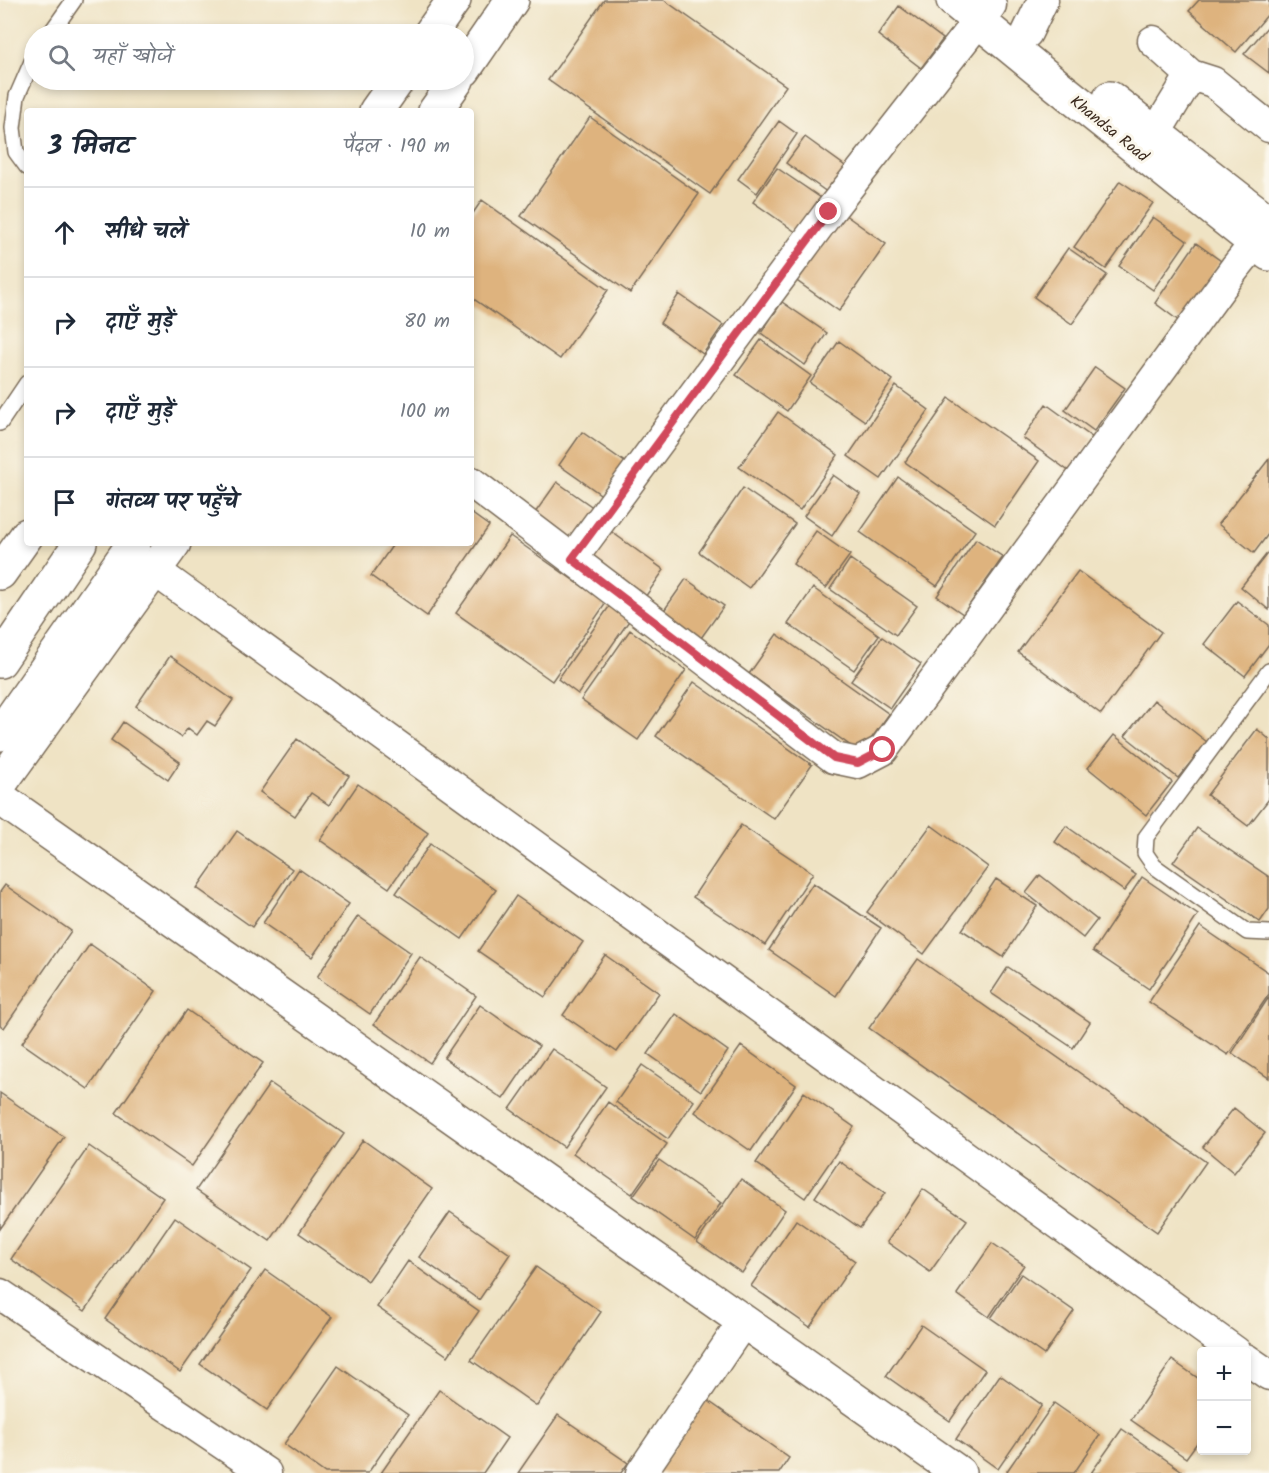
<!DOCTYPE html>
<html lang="hi">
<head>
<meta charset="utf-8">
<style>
  :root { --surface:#fff; --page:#f6f6f7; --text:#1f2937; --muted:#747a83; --line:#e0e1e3 }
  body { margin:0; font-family:Kalam,"Playpen Sans Deva",sans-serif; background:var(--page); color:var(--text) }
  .controls { position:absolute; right:18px; bottom:18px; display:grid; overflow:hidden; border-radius:6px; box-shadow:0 3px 9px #0003 }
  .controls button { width:54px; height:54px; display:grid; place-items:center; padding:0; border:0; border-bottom:2px solid var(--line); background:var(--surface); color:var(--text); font:30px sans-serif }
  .stop { position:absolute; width:18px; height:18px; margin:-14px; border:4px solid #d1495b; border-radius:50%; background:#fff }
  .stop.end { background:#d1495b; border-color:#fff; box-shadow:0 2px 6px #0008 }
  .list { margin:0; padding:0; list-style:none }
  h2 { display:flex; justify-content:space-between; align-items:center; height:78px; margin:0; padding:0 24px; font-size:26px }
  h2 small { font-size:20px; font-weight:400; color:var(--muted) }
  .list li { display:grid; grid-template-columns:39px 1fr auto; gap:18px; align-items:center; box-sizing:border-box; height:90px; padding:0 24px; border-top:2px solid var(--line) }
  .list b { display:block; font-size:22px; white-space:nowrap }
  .list em { font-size:20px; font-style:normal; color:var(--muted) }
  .icon { flex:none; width:33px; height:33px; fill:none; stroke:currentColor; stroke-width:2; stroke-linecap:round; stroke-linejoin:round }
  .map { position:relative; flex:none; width:1269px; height:1473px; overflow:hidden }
  .search { position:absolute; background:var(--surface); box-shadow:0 3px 9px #0003; left:24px; top:24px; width:450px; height:66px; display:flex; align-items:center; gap:15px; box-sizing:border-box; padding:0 21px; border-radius:33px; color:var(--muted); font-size:22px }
  .panel { position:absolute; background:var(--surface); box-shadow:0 3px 9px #0003; left:24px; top:108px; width:450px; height:438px; border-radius:6px }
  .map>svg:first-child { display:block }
</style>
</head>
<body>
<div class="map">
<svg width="1269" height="1473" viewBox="0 0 1269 1473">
  <rect width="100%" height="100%" fill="#fbf7ec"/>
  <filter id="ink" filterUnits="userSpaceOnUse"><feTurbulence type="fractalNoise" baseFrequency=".0167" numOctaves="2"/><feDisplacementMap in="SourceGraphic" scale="12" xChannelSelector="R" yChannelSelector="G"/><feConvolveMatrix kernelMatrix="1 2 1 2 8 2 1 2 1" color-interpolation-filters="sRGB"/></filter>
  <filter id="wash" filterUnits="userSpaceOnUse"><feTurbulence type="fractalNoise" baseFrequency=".008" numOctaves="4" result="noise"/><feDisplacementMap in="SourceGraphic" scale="24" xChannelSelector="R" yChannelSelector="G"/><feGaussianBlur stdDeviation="1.35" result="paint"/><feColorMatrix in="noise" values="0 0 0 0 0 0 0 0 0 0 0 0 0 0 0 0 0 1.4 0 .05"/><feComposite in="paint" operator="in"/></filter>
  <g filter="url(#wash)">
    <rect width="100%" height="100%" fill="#efe3c4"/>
    <g id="blocks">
      <path fill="#deb37e" d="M604 0H664L786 86 710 194 548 80Z
        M1199 0H1269V13L1236 52 1189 11Z
        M899 6 943 39 921 68 878 35Z
        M1269 25V73L1244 54Z
        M590 117 699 194 630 293 521 216Z
        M779 121 797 134 757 193 738 179Z
        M805 137 852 171 834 197 786 163Z
        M777 168 824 200 800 235 753 202Z
        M1120 181 1153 203 1106 269 1074 247Z
        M482 200 608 290 560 359 471 297V216Z
        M841 212 886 244 839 311 794 279Z
        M1153 217 1187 241 1153 290 1119 266Z
        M1196 243 1221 261 1179 321 1155 303Z
        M1068 248 1107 275 1072 324 1034 297Z
        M679 294 723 325 703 354 660 323Z
        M782 302 827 333 805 365 761 333Z
        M761 340 811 376 787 411 736 375Z
        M839 341 893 380 865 421 810 383Z
        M1095 367 1125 388 1094 431 1065 410Z
        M896 386 929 410 881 479 848 456Z
        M949 398 1039 461 995 525 905 462Z
        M1046 404 1093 438 1070 472 1023 438Z
        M778 412 838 455 800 510 739 467Z
        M582 432 626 463 603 496 559 465Z
        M1269 459V533L1254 553 1218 524Z
        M833 475 860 494 832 536 804 516Z
        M898 477 975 531 937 586 860 532Z
        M557 482 601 513 575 551 530 520Z
        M743 488 795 524 749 588 699 552Z
        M471 513 489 526 427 616 371 576 394 543H471Z
        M609 530 664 570 643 600 588 560Z
        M816 531 850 555 826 588 793 564Z
        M510 536 606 603 552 681 456 613Z
        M976 539 1003 557 963 614 937 596Z
        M1269 551V610L1241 587Z
        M850 559 917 606 896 635 830 589Z
        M1078 571 1161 632 1101 714 1018 652Z
        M686 579 724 606 696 645 658 619Z
        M813 588 879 635 854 670 788 624Z
        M1237 601 1269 625V644L1245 676 1204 644Z
        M611 604 631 618 578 694 558 679Z
        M630 630 686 670 638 740 581 700Z
        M777 634 889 714 861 753 749 674Z
        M882 637 921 664 890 708 851 681Z
        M170 656 233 700 215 726 207 721 197 735 188 728 181 737 136 706Z
        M694 682 812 765 774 819 656 736Z
        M1154 700 1207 742 1178 778 1125 736Z
        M123 722 180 762 168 780 111 740Z
        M1257 729 1269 739V799L1248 826 1207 795Z
        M1114 735 1172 782 1146 815 1088 768Z
        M297 739 349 776 329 805 311 793 295 816 260 792Z
        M358 784 428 833 389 888 320 840Z
        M741 825 813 873 765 945 693 897Z
        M931 825 988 867 924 954 867 912Z
        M1066 826 1136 875 1124 891 1055 842Z
        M1197 828 1269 877V909L1260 922 1173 862Z
        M237 831 292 869 252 927 197 888Z
        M430 844 496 890 462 939 396 893Z
        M299 869 349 904 312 957 263 923Z
        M1040 875 1097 920 1083 938 1026 893Z
        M1142 877 1198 915 1149 989 1093 951Z
        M996 879 1037 906 1003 957 962 930Z
        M813 883 881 928 836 996 769 950Z
        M5 885 71 931 4 1028 0 1025V892Z
        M516 896 583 942 545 997 478 951Z
        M358 916 411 953 370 1014 317 977Z
        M1200 926 1269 973V994L1228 1055 1149 1002Z
        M90 944 156 991 88 1089 22 1043Z
        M605 955 659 993 617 1052 563 1015Z
        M420 957 476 996 430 1063 374 1024Z
        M918 959 1206 1162 1157 1232 869 1028Z
        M1008 967 1090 1022 1073 1048 991 993Z
        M1269 997V1078L1232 1053Z
        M480 1005 539 1046 503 1099 444 1058Z
        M187 1010 263 1063 192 1166 116 1113Z
        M676 1014 728 1051 701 1091 648 1054Z
        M741 1046 796 1085 751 1151 695 1112Z
        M552 1049 606 1087 564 1147 510 1109Z
        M642 1065 694 1101 668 1139 616 1102Z
        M270 1083 344 1134 270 1241 196 1190Z
        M804 1092 854 1127 805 1198 756 1163Z
        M0 1093 64 1137 0 1229Z
        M608 1102 667 1144 632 1194 573 1153Z
        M1234 1108 1265 1133 1234 1173 1203 1147Z
        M363 1140 432 1189 368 1281 299 1233Z
        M89 1146 163 1198 85 1311 11 1259Z
        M659 1160 721 1203 695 1240 633 1196Z
        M839 1161 885 1193 860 1228 815 1197Z
        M741 1179 785 1210 742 1273 697 1242Z
        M923 1189 967 1220 930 1272 887 1242Z
        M450 1212 510 1254 479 1300 419 1257Z
        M175 1217 251 1270 180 1372 105 1319Z
        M796 1220 855 1261 810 1327 751 1286Z
        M992 1243 1024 1265 989 1317 957 1294Z
        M408 1261 479 1311 448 1356 377 1307Z
        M536 1267 601 1312 537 1406 471 1360Z
        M265 1270 332 1317 267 1410 200 1364Z
        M1021 1274 1074 1311 1044 1355 991 1318Z
        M921 1325 985 1370 950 1421 886 1376Z
        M1172 1360 1202 1381V1436L1186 1458 1131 1420Z
        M338 1366 408 1415 368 1473H325L284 1444Z
        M1000 1375 1042 1405 998 1469 956 1439Z
        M439 1390 507 1438 483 1473H381Z
        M707 1400 789 1458 779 1473H656Z
        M1054 1403 1100 1435 1074 1473H1009L1007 1471Z
        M558 1415 628 1463 621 1473H518Z
        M1122 1429 1185 1473H1091Z"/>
    </g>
  </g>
  <g filter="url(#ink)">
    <use href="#blocks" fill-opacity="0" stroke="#7a6b58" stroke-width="1.5"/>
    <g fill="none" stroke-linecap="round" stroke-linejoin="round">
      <g stroke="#7a6b58" stroke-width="18">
        <path id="lane" d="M50 34 74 0
          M27 167 16 152 13 128 17 96 34 57
          M0 423 27 383
          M1269 671 1146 837 1145 853 1154 866 1247 932 1269 933"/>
      </g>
      <g stroke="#7a6b58" stroke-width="33">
        <path id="street" d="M1027 33 1043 0
          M1153 41 1191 75
          M1155 134 1191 75 1213 82 1269 127
          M471 482 834 758 858 763 883 750 1235 268 1269 226
          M572 559 829 212 991 5
          M154 570 1236 1352
          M0 1294 266 1473
          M1246 1359 1269 1375
          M641 1473 743 1322"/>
      </g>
      <g stroke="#7a6b58" stroke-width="36">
        <path id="secondary" d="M953 0 1058 86 1269 254
          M1110 98 1269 222
          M0 661 80 543
          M0 734 134 543
          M0 798 959 1473"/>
      </g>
      <g stroke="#7a6b58" stroke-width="36">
        <path id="highway" d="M430 34 454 0
          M464 70 512 0
          M376 111 398 80
          M435 111 457 80
          M0 573 27 535
          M0 784 174 543"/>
      </g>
      <use href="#lane" stroke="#fff" stroke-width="15"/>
      <use href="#street" stroke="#fff" stroke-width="30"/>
      <use href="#secondary" stroke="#fff" stroke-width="33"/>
      <use href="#highway" stroke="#fff" stroke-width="33"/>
    </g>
  </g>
  <g fill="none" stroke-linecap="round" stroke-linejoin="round" filter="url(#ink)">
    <path stroke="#d1495b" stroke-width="8" d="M829 212 572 559 834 758 858 763 883 750"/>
  </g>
  <g text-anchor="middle" stroke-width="6" stroke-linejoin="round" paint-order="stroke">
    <g font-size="16" fill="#3b2a1e" stroke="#fbf7ec">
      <text transform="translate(1110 128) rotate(39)" y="6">Khandsa Road</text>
    </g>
  </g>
</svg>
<div class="controls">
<button>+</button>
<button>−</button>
</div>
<div class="stop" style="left:883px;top:750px"></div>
<div class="stop end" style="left:829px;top:212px"></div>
<div class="search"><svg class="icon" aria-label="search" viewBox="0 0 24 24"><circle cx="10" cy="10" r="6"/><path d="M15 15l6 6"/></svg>यहाँ खोजें</div>
<section class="panel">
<h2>3 मिनट<small>पैदल · 190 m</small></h2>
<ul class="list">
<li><svg class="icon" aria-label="ahead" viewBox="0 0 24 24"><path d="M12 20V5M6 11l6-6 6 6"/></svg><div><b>सीधे चलें</b></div><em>10 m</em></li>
<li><svg class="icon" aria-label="right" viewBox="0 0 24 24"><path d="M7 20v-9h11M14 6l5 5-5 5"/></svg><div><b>दाएँ मुड़ें</b></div><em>80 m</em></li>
<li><svg class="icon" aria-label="right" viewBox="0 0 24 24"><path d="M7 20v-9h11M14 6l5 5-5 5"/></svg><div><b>दाएँ मुड़ें</b></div><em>100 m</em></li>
<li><svg class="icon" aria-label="arrive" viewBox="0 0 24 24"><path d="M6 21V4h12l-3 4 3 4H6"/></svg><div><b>गंतव्य पर पहुँचे</b></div></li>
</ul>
</section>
</div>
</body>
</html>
